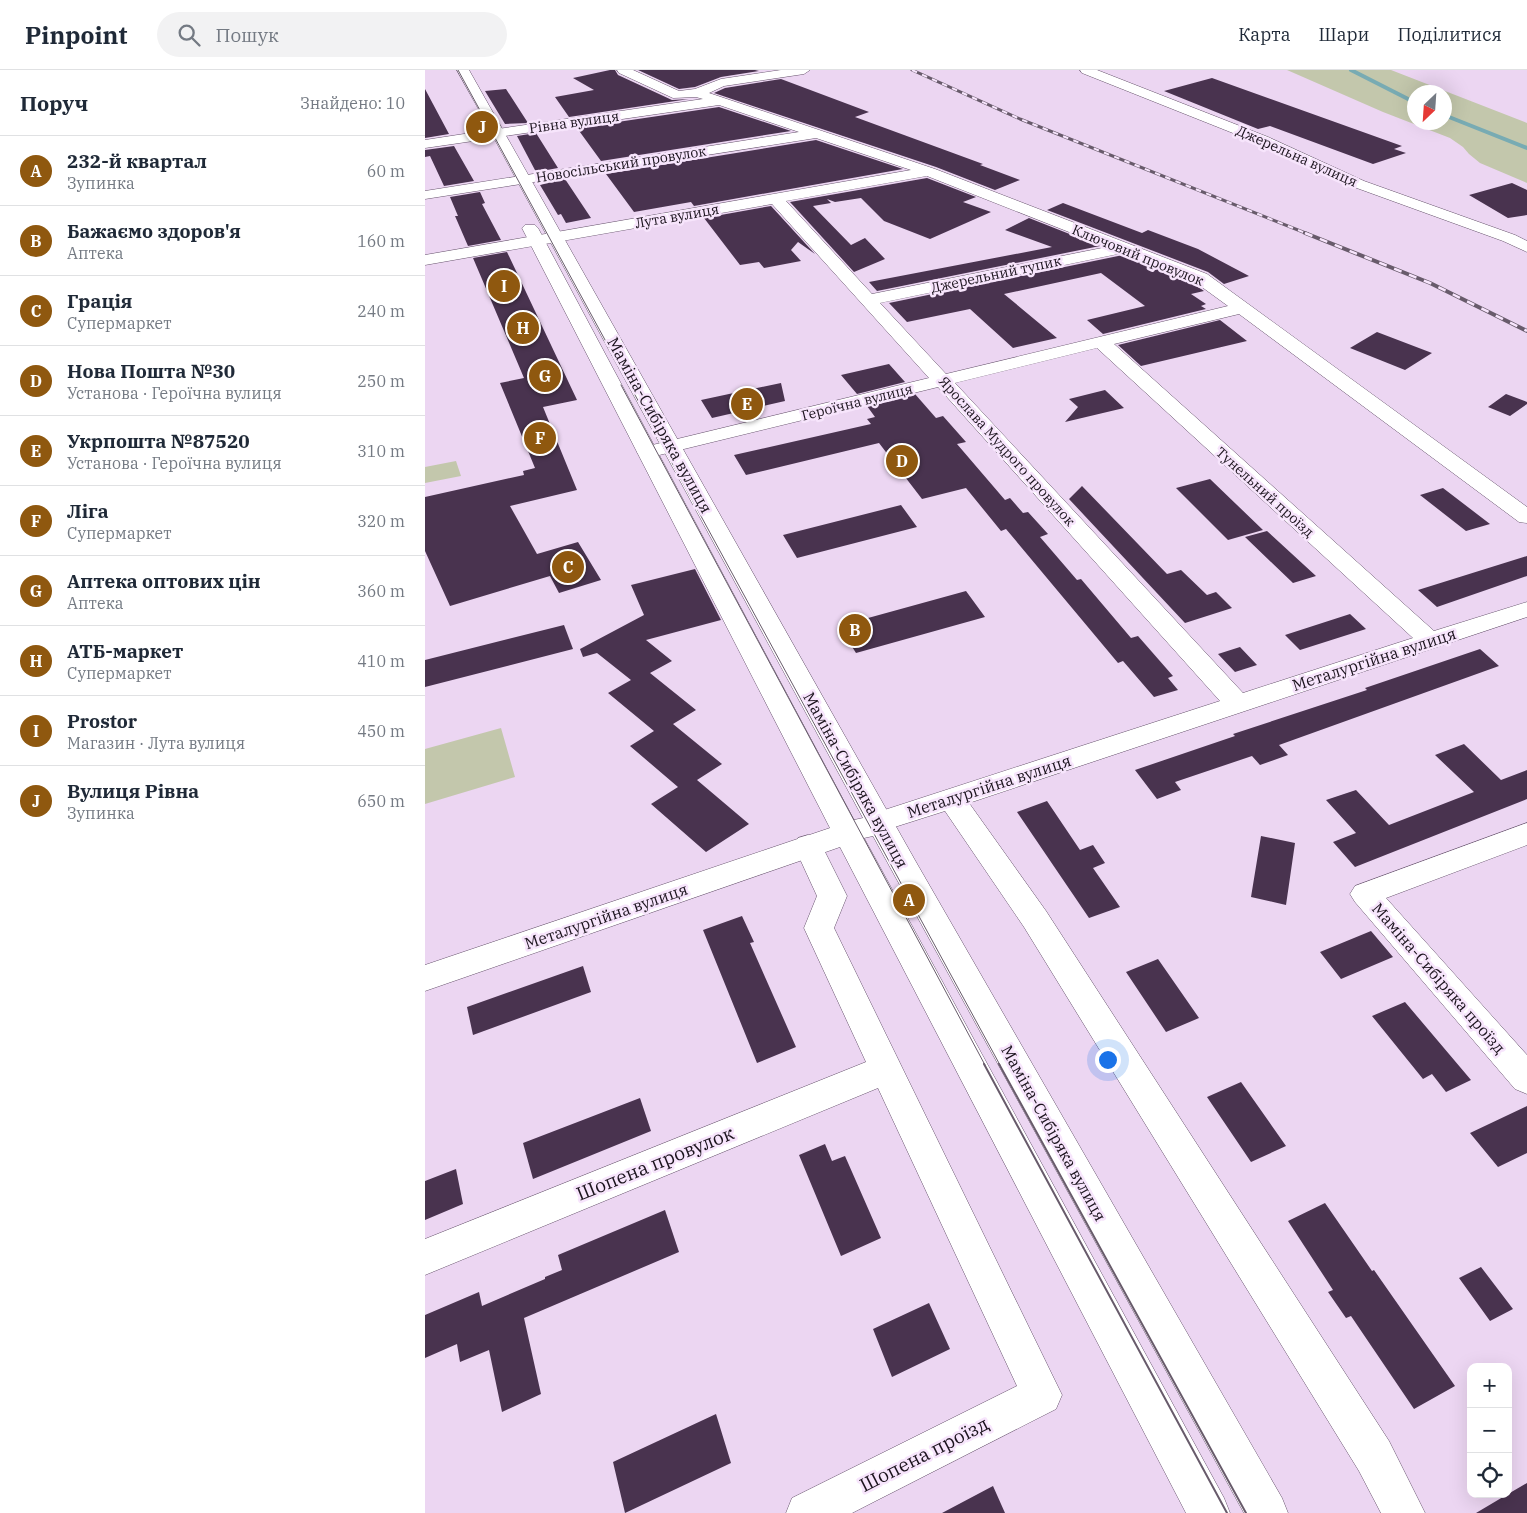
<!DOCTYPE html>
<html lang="uk">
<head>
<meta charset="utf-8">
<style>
  :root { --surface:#fff; --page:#f2f2f3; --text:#1f2937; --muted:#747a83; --line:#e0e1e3; --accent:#8f580f }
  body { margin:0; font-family:"IBM Plex Serif",serif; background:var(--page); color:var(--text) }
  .controls { position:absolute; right:15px; bottom:15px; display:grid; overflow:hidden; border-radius:10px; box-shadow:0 5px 20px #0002 }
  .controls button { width:45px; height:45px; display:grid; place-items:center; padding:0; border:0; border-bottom:1px solid var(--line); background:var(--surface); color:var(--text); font:25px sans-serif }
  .compass { position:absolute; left:982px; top:15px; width:45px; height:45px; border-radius:50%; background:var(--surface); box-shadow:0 5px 20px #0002; rotate:205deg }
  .you { position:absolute; left:682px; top:989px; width:18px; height:18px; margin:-12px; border:4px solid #fff; border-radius:50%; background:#1a73e8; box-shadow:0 0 0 8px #1a73e833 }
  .badge { display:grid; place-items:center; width:32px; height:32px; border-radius:50%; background:var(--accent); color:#fff; font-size:16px; font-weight:700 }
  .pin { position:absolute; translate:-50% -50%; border:2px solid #fff; box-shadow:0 1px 5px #0006 }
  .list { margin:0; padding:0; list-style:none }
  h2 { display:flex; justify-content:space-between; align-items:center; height:65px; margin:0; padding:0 20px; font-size:21px }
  h2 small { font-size:16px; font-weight:400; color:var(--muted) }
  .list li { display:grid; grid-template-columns:32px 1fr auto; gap:15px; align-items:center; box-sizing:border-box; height:70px; padding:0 20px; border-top:1px solid var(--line) }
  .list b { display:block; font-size:19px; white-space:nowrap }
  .list p { margin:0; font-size:16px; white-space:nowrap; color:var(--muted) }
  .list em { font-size:16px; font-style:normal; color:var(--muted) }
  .icon { flex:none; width:28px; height:28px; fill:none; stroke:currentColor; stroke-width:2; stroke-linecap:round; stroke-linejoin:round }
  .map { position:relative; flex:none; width:1102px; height:1443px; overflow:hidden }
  header { display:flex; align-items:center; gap:30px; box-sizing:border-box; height:70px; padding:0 25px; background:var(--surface); border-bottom:1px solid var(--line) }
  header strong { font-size:24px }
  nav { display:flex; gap:28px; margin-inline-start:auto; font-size:18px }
  .search { width:350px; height:45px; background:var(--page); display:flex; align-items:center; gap:12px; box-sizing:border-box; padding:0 18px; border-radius:28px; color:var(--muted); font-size:19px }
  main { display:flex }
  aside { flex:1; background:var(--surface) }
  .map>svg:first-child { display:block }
</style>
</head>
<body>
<header>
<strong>Pinpoint</strong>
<div class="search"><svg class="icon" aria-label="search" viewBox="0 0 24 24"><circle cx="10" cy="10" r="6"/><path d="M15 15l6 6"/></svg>Пошук</div>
<nav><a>Карта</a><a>Шари</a><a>Поділитися</a></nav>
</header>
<main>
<aside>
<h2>Поруч<small>Знайдено: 10</small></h2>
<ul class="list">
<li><span class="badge">A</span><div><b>232-й квартал</b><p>Зупинка</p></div><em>60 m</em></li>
<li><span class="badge">B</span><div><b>Бажаємо здоров'я</b><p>Аптека</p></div><em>160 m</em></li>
<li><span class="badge">C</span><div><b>Грація</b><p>Супермаркет</p></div><em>240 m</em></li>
<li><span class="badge">D</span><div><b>Нова Пошта №30</b><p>Установа · Героїчна вулиця</p></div><em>250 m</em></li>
<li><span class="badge">E</span><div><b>Укрпошта №87520</b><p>Установа · Героїчна вулиця</p></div><em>310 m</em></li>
<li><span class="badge">F</span><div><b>Ліга</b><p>Супермаркет</p></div><em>320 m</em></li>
<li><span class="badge">G</span><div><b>Аптека оптових цін</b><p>Аптека</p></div><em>360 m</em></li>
<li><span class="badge">H</span><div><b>АТБ-маркет</b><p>Супермаркет</p></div><em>410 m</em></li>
<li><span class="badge">I</span><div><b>Prostor</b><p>Магазин · Лута вулиця</p></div><em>450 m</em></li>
<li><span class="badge">J</span><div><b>Вулиця Рівна</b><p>Зупинка</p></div><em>650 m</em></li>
</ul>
</aside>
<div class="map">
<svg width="1102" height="1443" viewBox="0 0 1102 1443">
  <rect width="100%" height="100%" fill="#ecd6f2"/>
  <path fill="#c3c7ac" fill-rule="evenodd" d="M862 0H966L1102 53V113L1055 93 1044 84 1038 77 1025 68 958 42ZM1019 22V52H989V22Z
    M31 391 36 406 0 413V397Z
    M76 658 90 707 0 734V679Z"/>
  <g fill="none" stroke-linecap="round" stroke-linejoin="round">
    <path stroke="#78abb3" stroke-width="4" d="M926 0 989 32
      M1019 45 1102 78"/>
  </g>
  <path fill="#49334f" d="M185 0H190L193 5 247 30 264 29 144 47 130 27 169 20 148 8Z
    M213 0H330L334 1 296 7 270 17 254 19Z
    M787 8 977 76 969 79 981 83 948 94 845 56 833 59 739 21Z
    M356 9 444 42 430 47 558 94 555 95 595 110 570 120 511 97 289 23 300 18Z
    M0 19 24 64 0 68Z
    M81 19 103 53 80 54 60 21Z
    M294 37 366 61 176 91 152 58Z
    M111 63 133 98 111 102 92 66Z
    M391 70 478 99 269 136 266 132 209 142 181 104Z
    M29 76 49 111 19 116 5 86 0 87V80Z
    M502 108 551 127 538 132 566 142 505 169 459 151 436 128 410 132 402 129 406 133 388 136 426 175 440 168 460 189 429 202 365 132Z
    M140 109 166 148 141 153 136 144 133 145 115 115 119 114 118 112Z
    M1087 113 1102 120V145L1083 148 1044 125Z
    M55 122 60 133 57 134 76 170 43 176 30 146H33L25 127Z
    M638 133 717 163 723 160 773 179 824 206 799 214 783 202 622 140Z
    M346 136 390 184 373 172 366 180 376 191 339 198 334 192 315 195 279 148Z
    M604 148 675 176 452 221 444 212 627 177 580 160Z
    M82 182 152 330 118 337 152 420 85 436 112 484 153 472 176 510 134 523 125 506 25 536 0 481V427L99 405 98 401 110 398 75 313 99 308 48 188Z
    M698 185 769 214 779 221 766 224 781 234 776 236 781 239 678 264 662 250 720 236 676 203 579 224 632 268 588 278 545 239 482 252 464 233Z
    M795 250 822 271 716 296 693 275Z
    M952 262 1007 283 980 300 925 278Z
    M464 294 480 312 432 324 416 305Z
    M356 313 360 331 287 348 276 330Z
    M680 320 699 338 640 352 653 337 644 329Z
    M490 324 511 348 518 346 541 372 532 374 580 430 585 428 598 443 603 442 623 464 615 467 652 510 656 509 706 568 713 566 748 606 743 608 753 620 729 627 698 591 693 593 581 459 576 461 541 418 497 429 454 373 321 405 309 385 446 354 442 349 450 347 442 336Z
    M1081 324 1102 332V334L1085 346 1063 337Z
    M785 409 838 460 803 470 751 418Z
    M657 416 742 504 756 500 782 525 791 522 807 538 760 553 644 429Z
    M1018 418 1065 454 1041 461 995 425Z
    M476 435 492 457 372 488 358 465Z
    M842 461 891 506 868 513 820 467Z
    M1102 486V506L1012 537 993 520Z
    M270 499 296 550 221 570 247 591 225 603 271 640 248 654 297 694 272 710 324 754 281 782 226 734 253 717 205 676 229 661 183 623 206 610 172 583 158 587 155 579 219 545 206 515Z
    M541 521 560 547 431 583 414 556Z
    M925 544 941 559 875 580 860 565Z
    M139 555 148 579 0 617V590Z
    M815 577 832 595 810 602 793 584Z
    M1055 579 1074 596 854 675 863 685 835 695 827 686 750 712 756 720 732 729 710 700 810 666 808 664 942 620 940 618Z
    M1039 674 1076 710 1102 700V729L930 797 908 772 931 763 901 730 931 720 964 755 1049 722 1010 685Z
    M622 731 655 780 668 775 680 793 668 798 695 837 664 848 592 742Z
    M836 766 870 773 861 835 826 827Z
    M317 846 329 872 325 873 371 977 332 993 278 860Z
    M946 861 968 887 916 909 895 882Z
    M733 889 774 948 741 962 701 902Z
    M158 896 166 922 48 965 42 937Z
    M980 932 1046 1010 1021 1022 1007 1004 998 1009 947 946Z
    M816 1012 861 1076 826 1092 782 1027Z
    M215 1028 226 1061 108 1109 98 1073Z
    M1102 1036V1083L1073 1097 1045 1063Z
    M400 1074 407 1091 420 1086 456 1168 416 1186 374 1085Z
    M31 1099 38 1134 0 1150V1111Z
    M900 1133 947 1201 949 1200 1030 1316 989 1339 926 1246 921 1248 903 1222 908 1220 863 1151Z
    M240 1140 254 1182 99 1248 116 1324 77 1342 64 1280 35 1292 32 1274 0 1288V1245L54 1222 57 1236 120 1209V1207L137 1200 133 1185Z
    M1056 1197 1088 1239 1065 1251 1034 1208Z
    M504 1233 525 1279 467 1307 448 1259Z
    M291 1344 306 1393 200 1443 188 1392Z
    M1102 1413V1443H1051L1083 1424Z
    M568 1416 580 1443H517Z"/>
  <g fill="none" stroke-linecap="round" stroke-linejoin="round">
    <g stroke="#66536c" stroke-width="1">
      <path id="street" d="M192 0H208L254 21 270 19 296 9 356 0H385L379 4 299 16 284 23 510 99 782 204 1102 437V453L1094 452 814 244 689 274 1009 561 1102 532V547L544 733 621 841 964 1371 1000 1443H956L934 1401 599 857 520 741 454 762 444 759 440 752 444 745 795 631 513 317 222 388 215 386 212 382 215 378 504 308 347 134 0 195V185L486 100 391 68 0 129V121L374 62 294 35 73 67 66 63 73 59 278 29 271 27 248 28 194 3ZM502 106 682 177 447 224 361 131ZM698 183 770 212 803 236 521 304 455 233ZM672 278 988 568 818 623 530 313Z
        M655 0H672L843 67 939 111 1090 165 1102 171V182L1078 171 929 117 833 73 657 3Z
        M1102 753V775L961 828 1102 985V1024L1090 1019 930 832 925 824 930 816Z
        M383 765 393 768 422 826 409 858 637 1325 631 1339 427 1443H361L367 1428 592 1316 453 1018 0 1205V1169L441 992 379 858 392 826 369 776 373 768Z"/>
    </g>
    <g stroke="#66536c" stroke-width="1">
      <path id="secondary" d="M32 0H44L491 792 857 1428 863 1443H819L448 766 439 768 799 1428 805 1443H761L415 777 0 921V895L405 758 97 158 100 155H110L113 158 429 750 438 748 69 68 0 78V70L65 60Z"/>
    </g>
    <use href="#street" fill="#fff" fill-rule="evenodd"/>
    <use href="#secondary" fill="#fff" fill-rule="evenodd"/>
    <path stroke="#685b6b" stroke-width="1" d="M33 0 575 995
      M196 315 560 995"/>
    <path stroke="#685b6b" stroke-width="2" d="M559 994 802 1443
      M574 994 821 1443"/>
    <g stroke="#685b6b" stroke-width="3">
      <path id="rail-far1" d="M487 0 595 49 883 164"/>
    </g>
    <g stroke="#685b6b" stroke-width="4">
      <path id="rail" d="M880 163 1005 213 1102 261"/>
    </g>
    <use href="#rail-far1" stroke="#f7e5fc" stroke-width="2" stroke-dasharray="5.5" stroke-linecap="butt"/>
    <use href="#rail" stroke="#f7e5fc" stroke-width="2.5" stroke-dasharray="8" stroke-linecap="butt"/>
  </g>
  <g text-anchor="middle" stroke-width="5" stroke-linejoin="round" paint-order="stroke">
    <g font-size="14" fill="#1b131d" stroke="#f7e5fc">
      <text transform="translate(149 52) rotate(-8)" y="5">Рівна вулиця</text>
      <text transform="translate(872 86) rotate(24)" y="5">Джерельна вулиця</text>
      <text transform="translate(196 94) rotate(-9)" y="5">Новосільський провулок</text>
      <text transform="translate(252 146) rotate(-10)" y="5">Лута вулиця</text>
      <text transform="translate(713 185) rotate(22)" y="5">Ключовий провулок</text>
      <text transform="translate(571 204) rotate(-12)" y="5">Джерельний тупик</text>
      <text transform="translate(432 332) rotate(-14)" y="5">Героїчна вулиця</text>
      <text transform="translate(582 381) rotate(48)" y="5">Ярослава Мудрого провулок</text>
      <text transform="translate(840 422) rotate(42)" y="5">Тунельний проїзд</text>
    </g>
    <g font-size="16" fill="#1b131d" stroke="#f7e5fc">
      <text transform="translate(235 355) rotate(61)" y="6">Маміна-Сибіряка вулиця</text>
      <text transform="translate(949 589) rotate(-18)" y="6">Металургійна вулиця</text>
      <text transform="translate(431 710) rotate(61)" y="6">Маміна-Сибіряка вулиця</text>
      <text transform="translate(564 716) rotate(-18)" y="6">Металургійна вулиця</text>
      <text transform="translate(181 846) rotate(-19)" y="6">Металургійна вулиця</text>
      <text transform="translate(1014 908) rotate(49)" y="6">Маміна-Сибіряка проїзд</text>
      <text transform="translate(629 1063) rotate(61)" y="6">Маміна-Сибіряка вулиця</text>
    </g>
    <g font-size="19" fill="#1b131d" stroke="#f7e5fc">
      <text transform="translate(230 1093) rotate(-22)" y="7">Шопена провулок</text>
      <text transform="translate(499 1384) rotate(-27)" y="7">Шопена проїзд</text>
    </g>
  </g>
</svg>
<div class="controls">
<button>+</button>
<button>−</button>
<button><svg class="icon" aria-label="locate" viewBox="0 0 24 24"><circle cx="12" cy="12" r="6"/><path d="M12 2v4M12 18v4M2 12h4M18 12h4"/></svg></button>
</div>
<svg class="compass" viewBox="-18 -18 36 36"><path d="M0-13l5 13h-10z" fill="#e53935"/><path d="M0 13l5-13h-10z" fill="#747a83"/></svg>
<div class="you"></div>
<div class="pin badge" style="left:484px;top:830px">A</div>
<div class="pin badge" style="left:430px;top:560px">B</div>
<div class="pin badge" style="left:143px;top:497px">C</div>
<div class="pin badge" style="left:477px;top:391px">D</div>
<div class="pin badge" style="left:322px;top:334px">E</div>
<div class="pin badge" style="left:115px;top:368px">F</div>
<div class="pin badge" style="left:120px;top:306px">G</div>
<div class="pin badge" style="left:98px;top:258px">H</div>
<div class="pin badge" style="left:79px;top:216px">I</div>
<div class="pin badge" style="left:57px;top:57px">J</div>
</div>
</main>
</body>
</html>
